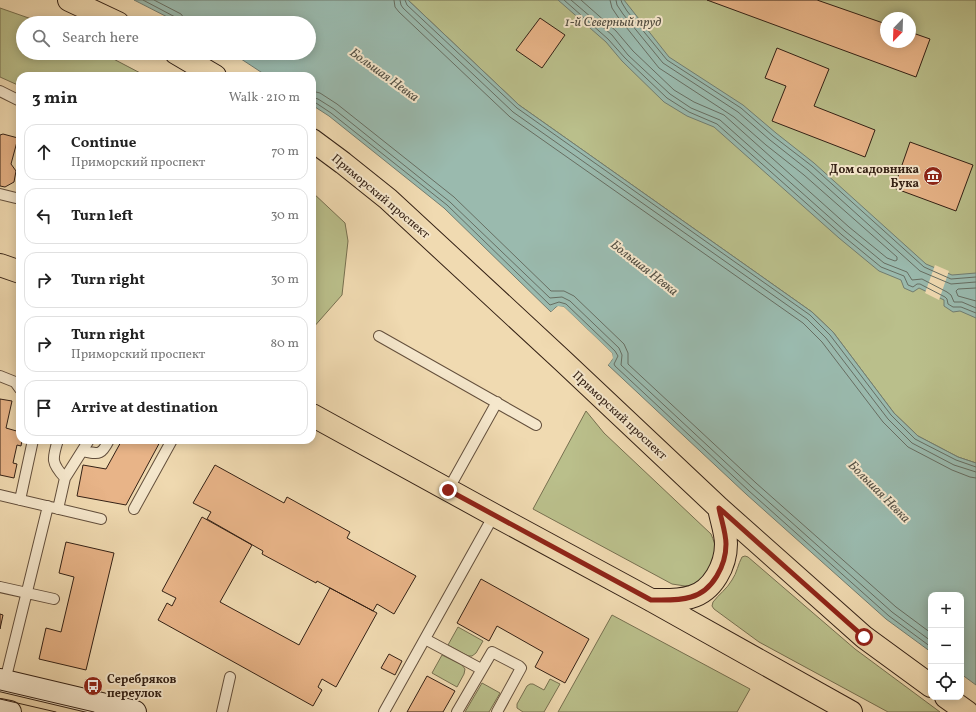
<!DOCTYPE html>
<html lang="en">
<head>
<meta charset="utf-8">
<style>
  :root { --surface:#fff; --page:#f6f6f6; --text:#222; --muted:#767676; --line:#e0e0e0 }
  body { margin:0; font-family:Vollkorn,serif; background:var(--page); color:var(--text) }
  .controls { position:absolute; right:12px; bottom:12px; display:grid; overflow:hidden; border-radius:8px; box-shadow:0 2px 10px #0003 }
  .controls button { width:36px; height:36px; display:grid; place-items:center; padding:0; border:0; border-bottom:1px solid var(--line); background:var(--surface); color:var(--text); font:20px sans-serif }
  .compass { position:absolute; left:880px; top:12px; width:36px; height:36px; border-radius:50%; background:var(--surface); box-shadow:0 2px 10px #0003; rotate:203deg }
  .stop { position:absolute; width:12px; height:12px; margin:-9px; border:3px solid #8f2418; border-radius:50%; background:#fff }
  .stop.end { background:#8f2418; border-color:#fff; box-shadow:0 1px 4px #0008 }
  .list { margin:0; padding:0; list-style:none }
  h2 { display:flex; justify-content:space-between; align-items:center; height:52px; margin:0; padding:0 16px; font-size:17px }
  h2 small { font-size:13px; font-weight:400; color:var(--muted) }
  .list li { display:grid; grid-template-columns:26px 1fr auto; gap:12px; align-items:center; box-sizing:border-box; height:56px; margin:0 8px 8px; padding:0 8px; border:1px solid var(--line); border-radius:12px }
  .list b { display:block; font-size:15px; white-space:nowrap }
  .list p { margin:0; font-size:13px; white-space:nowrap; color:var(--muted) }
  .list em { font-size:13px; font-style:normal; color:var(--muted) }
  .icon { flex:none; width:22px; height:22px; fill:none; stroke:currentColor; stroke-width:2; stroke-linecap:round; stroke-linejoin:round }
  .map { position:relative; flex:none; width:976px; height:712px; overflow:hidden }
  .search { position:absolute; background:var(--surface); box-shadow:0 2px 10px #0003; left:16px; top:16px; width:300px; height:44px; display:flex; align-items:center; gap:10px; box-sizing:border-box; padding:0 14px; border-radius:22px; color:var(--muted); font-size:15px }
  .panel { position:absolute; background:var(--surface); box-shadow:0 2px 10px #0003; left:16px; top:72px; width:300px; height:372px; border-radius:12px }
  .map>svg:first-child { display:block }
</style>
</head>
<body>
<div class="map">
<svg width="976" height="712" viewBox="0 0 976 712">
  <rect width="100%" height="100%" fill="#f0dab1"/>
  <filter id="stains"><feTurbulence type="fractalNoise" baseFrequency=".005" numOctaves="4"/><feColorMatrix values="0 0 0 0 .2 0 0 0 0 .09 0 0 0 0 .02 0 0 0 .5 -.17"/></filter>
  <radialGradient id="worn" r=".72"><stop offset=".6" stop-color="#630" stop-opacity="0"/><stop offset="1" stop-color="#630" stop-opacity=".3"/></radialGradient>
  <path fill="#babf8b" stroke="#777050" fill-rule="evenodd" d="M408 0H976V463L958 457 918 436 894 413 833 332 812 312 519 105ZM886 18H910V42H886Z
    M0 8 43 23H23V53H102L146 76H20V86L0 77Z
    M312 192 345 223 348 241 342 295 312 329Z
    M586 411 604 433 711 534C722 560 714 563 699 584L685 586 672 584 533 509Z
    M745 556 748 557 855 649 940 712H888L759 642 714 609 712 606 713 602C719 594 727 589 732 580 737 573 738 564 742 557Z
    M612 615 750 689 737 712H558Z
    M458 627 483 641 476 653 472 656H468L448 645Z
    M442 655 462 665 465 669 464 674 457 687 432 673Z
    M550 679 560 684 544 712H523L517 708V704L527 686 530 684H533L544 690Z
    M482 683 500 693 489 712H465Z"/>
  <path fill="#9abaae" stroke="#717d71" d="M134 0H408L519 105 812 312 833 332 894 413 918 436 958 457 976 463V685L961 674V595H931V652L886 619 746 494 608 365 612 360V353L564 307H556L551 312 444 208 329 116 312 105V76H267L232 53H309V23H179Z
    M558 0H624L669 57 743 105 776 133 814 163 926 264 952 275 976 273V318L960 311 953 312 944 306V300L919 288 913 292 904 288 901 280 879 271 839 238 714 127 687 116 664 102 622 61 606 42Z"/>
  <path fill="#f0dab1" d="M935 265 949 271 939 300 925 293Z
    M558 306 564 307 612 353 613 358 608 365 606 364 611 358 610 355 563 309 559 308 552 313 551 312Z"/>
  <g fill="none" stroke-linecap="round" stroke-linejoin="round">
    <path stroke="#676e62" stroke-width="1" d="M143 0 177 18 180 23
      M154 0 181 14 184 18 185 23
      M394 0 395 7 399 12 510 117 803 323 822 342 883 422 908 447 952 470 970 477 976 478
      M400 0 401 5 403 8 513 112 807 319 826 338 888 419 912 443 954 465 976 472
      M405 0 407 5 517 108 810 315 830 335 891 415 915 439 956 460 976 467
      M564 0 608 39 625 58 667 98 689 112 717 124 842 235 881 267 904 276 908 285 913 287 917 284H920L945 297 947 299 948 304 953 307H961L976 313
      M571 0 612 35 628 55 670 94 691 108 720 120 845 231 884 263 907 272 912 280 922 279 947 292 951 295 954 302H962L976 308
      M581 0 616 31 633 51 674 90 694 102 724 115 849 227 887 258 895 261 897 260V257L804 175 766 145 734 117 659 68 618 17 612 8 610 0
      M616 0 617 5 623 14 663 63 738 112 770 140 808 170 920 271 951 284 976 282
      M621 0 622 3 627 11 667 60 741 108 773 136 812 166 924 267 951 279 976 277
      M312 91 320 93 337 104 454 197 551 291H564L574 296 624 344 628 353V364L756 483 896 607 931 633
      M312 97 318 99 334 109 450 202 550 298 562 297 570 301 619 348 622 355 621 365 752 487 892 612 931 641
      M312 102 316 103 331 113 447 205 550 305 559 302 566 304 615 351 618 356 614 364 615 366 749 491 889 616 931 647
      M976 288 958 289 956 291 958 296 976 301"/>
  </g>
  <path fill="#e8b488" stroke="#342115" d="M707 0H817L886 24V42H910V32L930 39 916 77Z
    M540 18 565 35 542 68 516 50Z
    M777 48 829 69 814 106 875 130 865 157 772 121 786 86 765 78Z
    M3 134 18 138 11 164 16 171 14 182 5 187 0 186V135Z
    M910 142 973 165 956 211 894 188Z
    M0 399 12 401 6 428 20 432V440H22L21 446 17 445 13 463 17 464 14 478 0 475Z
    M122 440H161L126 505 77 496 83 465 106 469Z
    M215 465 284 503 287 497 350 532 347 538 416 576 394 614 377 604 373 611 317 581 316 583 262 554 263 551 207 519 211 512 193 503Z
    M202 517 252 545 220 602 299 645 330 588 377 613 336 687 322 679 318 687 322 690 313 706 158 620 167 603 172 606 176 598 162 591Z
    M66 542 114 553 86 670 39 659 46 628 61 632 74 577 59 573Z
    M481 579 589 639 565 683 535 667 543 652 497 626 489 641 457 623Z
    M0 614 3 615 0 629Z
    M389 654 402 661 395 675 381 668Z
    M427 676 455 691 443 712H407Z"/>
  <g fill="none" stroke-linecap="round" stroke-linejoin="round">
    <g stroke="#634f3c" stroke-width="12">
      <path id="service" d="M0 91 20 101
        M0 194 20 199
        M379 336 536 425
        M0 376 15 382 20 389
        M58 440C52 459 51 463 65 478
        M82 451C99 454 101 456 109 440
        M448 490 497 402
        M0 495 101 519
        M20 500 33 440
        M58 509 65 478 89 440
        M134 509 172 440
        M0 587 54 599
        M425 639 481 669
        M5 681 48 506
        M222 712 230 677
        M384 712 494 515
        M457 712 492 652 519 666 521 668 497 712"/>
    </g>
    <g stroke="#342115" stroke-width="24">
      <path id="secondary" d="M0 680 135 712
        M0 710 10 712"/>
    </g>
    <g stroke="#342115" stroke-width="24">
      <path id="primary" d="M69 0 118 23
        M176 53 215 76
        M312 140 343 163 388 199 563 361 719 508 864 637 931 686
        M0 265 20 272
        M312 415 494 515 651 600 851 712
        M651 600C664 600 678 601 691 597 713 591 726 565 726 544 726 533 721 519 719 508
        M946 697 967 712"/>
    </g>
    <use href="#service" stroke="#f5e7cc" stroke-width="10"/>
    <use href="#secondary" stroke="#f5e7cc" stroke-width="22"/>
    <use href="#primary" stroke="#f0dab1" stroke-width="22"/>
    <path stroke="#342115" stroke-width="1" d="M0 690 94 712
      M0 699 56 712"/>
  </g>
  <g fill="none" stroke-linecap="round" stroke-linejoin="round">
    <path stroke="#8f2418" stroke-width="5" d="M448 490 651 600C664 600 678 601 691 597 713 591 726 565 726 544 726 533 721 519 719 508L864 637"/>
  </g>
  <defs>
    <g id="museum-disc" transform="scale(1)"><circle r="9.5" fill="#8f2418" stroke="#f5e7cc"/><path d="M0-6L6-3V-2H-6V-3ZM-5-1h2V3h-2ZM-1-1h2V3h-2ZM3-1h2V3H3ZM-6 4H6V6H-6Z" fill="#fff"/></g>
    <g id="bus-disc" transform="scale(1)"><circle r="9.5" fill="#8f2418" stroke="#f5e7cc"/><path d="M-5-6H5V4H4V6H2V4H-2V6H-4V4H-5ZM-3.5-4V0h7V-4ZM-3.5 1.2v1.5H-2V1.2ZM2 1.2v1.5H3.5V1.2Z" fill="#fff"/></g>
  </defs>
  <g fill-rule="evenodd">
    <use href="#museum-disc" x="933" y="176"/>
    <use href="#bus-disc" x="93" y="686"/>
  </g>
  <g text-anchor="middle" stroke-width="4" stroke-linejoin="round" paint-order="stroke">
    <g font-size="12" font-weight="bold" fill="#342115" stroke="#f5e7cc" text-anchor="end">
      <text x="919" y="173">Дом садовника<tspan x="919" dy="14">Бука</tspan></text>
      <text x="107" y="683" text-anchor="start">Серебряков<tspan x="107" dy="14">переулок</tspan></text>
    </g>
    <g font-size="12" fill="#342115" stroke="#f5e7cc">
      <text transform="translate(381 196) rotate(40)" y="4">Приморский проспект</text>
      <text transform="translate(620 415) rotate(43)" y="4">Приморский проспект</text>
    </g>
    <g font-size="13" font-style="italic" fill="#534f43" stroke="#f5e7cc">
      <text x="613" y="26">1-й Северный пруд</text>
      <text transform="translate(385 74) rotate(36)" y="5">Большая Невка</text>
      <text transform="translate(645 267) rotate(38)" y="5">Большая Невка</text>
      <text transform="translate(880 491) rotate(45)" y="5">Большая Невка</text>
    </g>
  </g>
  <rect width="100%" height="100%" filter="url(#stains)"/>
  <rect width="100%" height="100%" fill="url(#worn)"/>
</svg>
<div class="controls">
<button>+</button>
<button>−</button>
<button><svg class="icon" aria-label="locate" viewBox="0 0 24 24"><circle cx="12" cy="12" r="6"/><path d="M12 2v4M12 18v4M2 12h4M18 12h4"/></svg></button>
</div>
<svg class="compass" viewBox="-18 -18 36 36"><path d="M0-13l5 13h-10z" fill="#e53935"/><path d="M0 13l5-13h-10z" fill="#767676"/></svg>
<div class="stop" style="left:864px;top:637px"></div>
<div class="stop end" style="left:448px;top:490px"></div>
<div class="search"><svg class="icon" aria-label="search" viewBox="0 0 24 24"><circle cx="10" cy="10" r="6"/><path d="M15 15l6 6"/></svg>Search here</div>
<section class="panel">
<h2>3 min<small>Walk · 210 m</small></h2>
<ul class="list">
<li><svg class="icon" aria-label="ahead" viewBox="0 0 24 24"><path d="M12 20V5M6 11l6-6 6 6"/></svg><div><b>Continue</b><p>Приморский проспект</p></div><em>70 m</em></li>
<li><svg class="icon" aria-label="left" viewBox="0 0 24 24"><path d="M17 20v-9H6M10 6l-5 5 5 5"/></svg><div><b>Turn left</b></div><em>30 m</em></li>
<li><svg class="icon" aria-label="right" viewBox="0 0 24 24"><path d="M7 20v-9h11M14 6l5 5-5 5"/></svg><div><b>Turn right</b></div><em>30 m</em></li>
<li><svg class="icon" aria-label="right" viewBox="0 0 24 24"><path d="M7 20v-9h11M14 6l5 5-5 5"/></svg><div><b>Turn right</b><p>Приморский проспект</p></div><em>80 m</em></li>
<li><svg class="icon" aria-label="arrive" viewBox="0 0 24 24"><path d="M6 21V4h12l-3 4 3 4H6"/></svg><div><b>Arrive at destination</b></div></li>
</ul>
</section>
</div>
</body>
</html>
